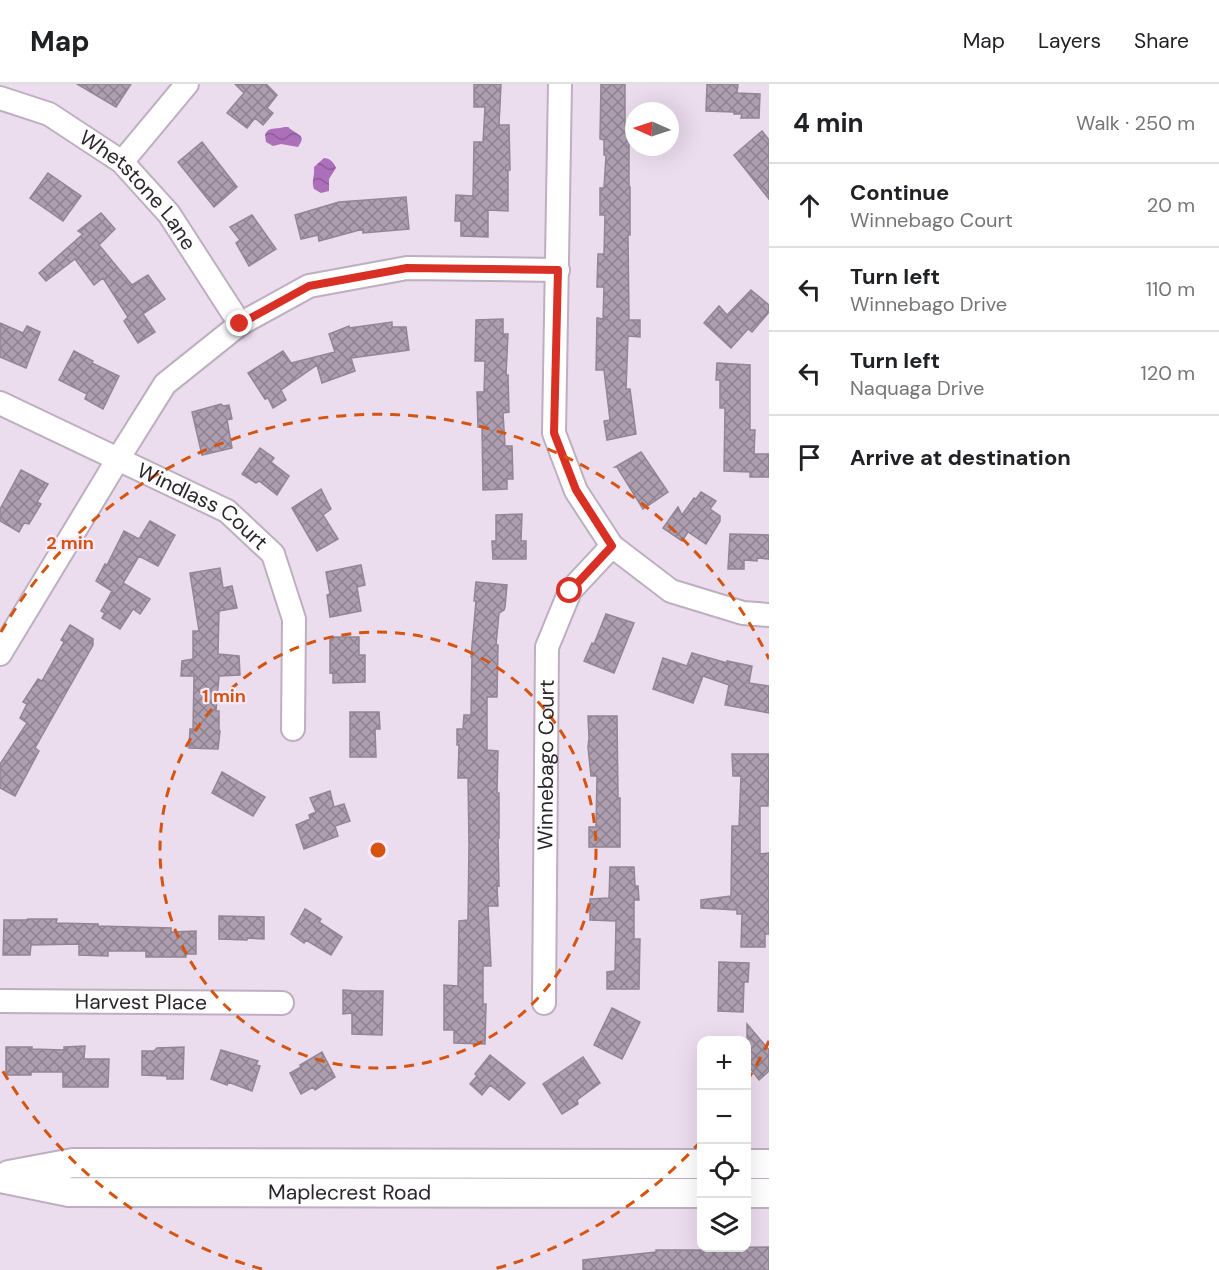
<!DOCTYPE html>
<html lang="en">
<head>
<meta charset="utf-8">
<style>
  :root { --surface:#fff; --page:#f6f6f6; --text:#202124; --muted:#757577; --line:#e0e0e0 }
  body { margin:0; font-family:"DM Sans",sans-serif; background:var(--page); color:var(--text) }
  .controls { position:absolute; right:18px; bottom:18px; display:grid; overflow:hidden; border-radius:12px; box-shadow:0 6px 24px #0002 }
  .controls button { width:54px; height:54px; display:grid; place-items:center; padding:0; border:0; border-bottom:2px solid var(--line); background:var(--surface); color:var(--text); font:30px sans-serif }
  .compass { position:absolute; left:625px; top:18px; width:54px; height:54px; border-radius:50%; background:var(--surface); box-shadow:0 6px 24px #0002; rotate:273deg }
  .stop { position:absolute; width:18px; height:18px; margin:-14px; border:4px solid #d93025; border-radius:50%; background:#fff }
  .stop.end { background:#d93025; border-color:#fff; box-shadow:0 2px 6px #0008 }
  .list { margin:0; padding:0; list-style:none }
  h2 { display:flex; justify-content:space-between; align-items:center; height:78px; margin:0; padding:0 24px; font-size:26px }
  h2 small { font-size:20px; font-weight:400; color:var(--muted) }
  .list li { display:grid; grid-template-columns:39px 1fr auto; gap:18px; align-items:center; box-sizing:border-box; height:84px; padding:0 24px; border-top:2px solid var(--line) }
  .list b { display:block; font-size:22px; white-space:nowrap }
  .list p { margin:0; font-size:20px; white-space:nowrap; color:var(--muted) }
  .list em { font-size:20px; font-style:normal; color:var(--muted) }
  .icon { flex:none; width:33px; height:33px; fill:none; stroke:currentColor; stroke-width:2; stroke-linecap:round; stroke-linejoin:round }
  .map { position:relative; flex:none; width:769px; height:1186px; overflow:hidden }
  header { display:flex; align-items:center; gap:36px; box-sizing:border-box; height:84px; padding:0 30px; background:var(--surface); border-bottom:2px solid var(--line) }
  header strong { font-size:28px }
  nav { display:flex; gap:33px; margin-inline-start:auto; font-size:21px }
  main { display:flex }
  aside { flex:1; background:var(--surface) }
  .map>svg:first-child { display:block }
</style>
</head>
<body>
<header>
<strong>Map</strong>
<nav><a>Map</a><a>Layers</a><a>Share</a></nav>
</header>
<main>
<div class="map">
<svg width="769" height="1186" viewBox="0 0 769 1186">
  <defs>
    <pattern id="water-waves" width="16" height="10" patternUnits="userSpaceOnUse" patternTransform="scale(1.5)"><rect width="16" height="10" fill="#ac70ba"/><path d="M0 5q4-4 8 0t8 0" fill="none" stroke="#8c5c97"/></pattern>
    <pattern id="building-cross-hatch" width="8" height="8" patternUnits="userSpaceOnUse" patternTransform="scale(1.5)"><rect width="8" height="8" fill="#ad9fb0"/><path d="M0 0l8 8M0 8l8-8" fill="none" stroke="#8d818f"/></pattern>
  </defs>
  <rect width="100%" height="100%" fill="#ebdcee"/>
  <path fill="url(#water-waves)" d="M284 43C291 43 286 42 292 46 300 52 306 52 298 63L281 60 273 62 266 58 265 51C268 42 276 46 284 43Z
    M324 74C329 74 334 78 336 84L329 95V107L321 109 314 105C311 98 315 91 314 83Z"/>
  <path fill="url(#building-cross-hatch)" stroke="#938596" stroke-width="1.5" d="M77 0H131L116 23Z
    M235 0H266L277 11 267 24 273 29 263 41 255 34 247 44 227 29 244 9Z
    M474 0H501L499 41H509L510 86H508V127L488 126V153L461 152V137H455L456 111 473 112 474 58H483L485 23H474Z
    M601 0H625V42H629V103H630V151H628L629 236H640V253L628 252 626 305H630L636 350 607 356 604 337 610 336 604 286H596L597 234 603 235 604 203H597L598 170H604L605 131H600V104H604L606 71H604V56L600 55Z
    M707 0H738L737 9 760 10 759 34H741L742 30H734V28L706 27Z
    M762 47 769 56V115L734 71Z
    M202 58 237 103 214 123 178 78Z
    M48 89 81 112 63 137 30 114Z
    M406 113 409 145 363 149V145L319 157 318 151 301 155 295 131 339 118Z
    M101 129 115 145 99 161 132 201 148 191 165 215 143 230 155 248 138 259 124 237 128 233 103 194 94 201 75 175 46 197 39 189 83 150 78 147Z
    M252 131 276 165 249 182 236 159 240 156 230 143Z
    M751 206 769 221V228L752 248 748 245 731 264 704 239 719 222 727 231Z
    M503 235V250H508L506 291H508L509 328 503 329 505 362H512L513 395H507V405L483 406 482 342 478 343 477 308H484L485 277H475L476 236Z
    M392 238V243H406L409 266 351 274 355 287 322 299 317 281 281 306 286 316 273 324 268 314 265 315 248 289 283 267 291 279 335 268 329 250 349 242V244Z
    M0 239 23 249 27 242 40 248 26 284 0 273Z
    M74 267 93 277 92 279 119 292 103 325 85 315 87 310 59 296Z
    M717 279 750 281V346H755L754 370H769V393H750V388L724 387 725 324H720V296H716Z
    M221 320 223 322 229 321 232 335 227 336 232 364 202 371 192 328Z
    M260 364 274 374 271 378 289 392 277 411 259 397 256 399 242 390Z
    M641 368 668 408 643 425 617 383H615Z
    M21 386 48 400 37 418 41 420 29 440 24 439 19 448 0 437V425Z
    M321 405 331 425 323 431 338 455 317 467 292 424Z
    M701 408 716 417 710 425 720 432V437L706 460 688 448 682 457 663 444 678 423 682 431 694 414 696 415Z
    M522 430 521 457H526V475H493L492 457H496V431Z
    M150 437 175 451 158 482 139 472 123 499 150 515 140 530 133 525 120 545 102 534 105 529 101 527 112 507 96 497 105 480 107 481 124 447 139 455Z
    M730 450 769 451V475L757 474V477L744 476V485H728Z
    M361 481 365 501 357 503 361 527 330 533 327 511 330 510 326 488Z
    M220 484 223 504 232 502 237 524 219 527 218 570 239 572 240 591 219 592 216 627H219V647H220L218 665 189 664 190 645H193L194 592H181L182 577 193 575V547H199L190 489Z
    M476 498 507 501 505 523 504 526 499 529 496 561H498L497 613H487V666L498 667 497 709H499V754H498L499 802 497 801 498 822H488L491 882H483V920H486L485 960 454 959V946H444V901L458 902 459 837 468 836 469 761 468 694H458L459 661H457V645H463L464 631H471L472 573H471L476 517H474Z
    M606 530 634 539 614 589 584 577 592 559 594 560Z
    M70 541 93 555V561L35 664 39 667 15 712 0 704V680L27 639 20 634 27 620 23 618 38 595 42 597 64 558 61 556Z
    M330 553H359V571H365V598L333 599V588L330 589Z
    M692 569 727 579V577L752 582 749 599 769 602V629L725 621 729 601 703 592 693 619 653 605 663 574 687 582Z
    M350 628H379L380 645H375L376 673H350Z
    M588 632H617L618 714H620V763H589V743H596L597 692H591L588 663 589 654Z
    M732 670H769L768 722H760V770L769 769V850H765V863H741L742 830H737V826L701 824V816L731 812 732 742H739L741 692H733Z
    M222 688 265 713 253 732 212 709Z
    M330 707 334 723 344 720 350 737 335 742 338 752 304 765 296 741 310 735 309 731 316 728 310 714Z
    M610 783H634L635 802H638L639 816H634V855H640L639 905H607V888L614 887 615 886 616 837 590 836V815L609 814Z
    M305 825 321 835 319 838 342 853 331 871 306 856 304 859 291 850Z
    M219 832 264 833V855L247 854V856L219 855Z
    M28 835H57L56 839 98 840V842L171 844V848L196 847V870H186V873H146V867H108V872L79 871V860L31 861 30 871H3L4 836H26Z
    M719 878 749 879 748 898H744L743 928 718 927Z
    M343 906 357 907H383L382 951 352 950V929L343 930Z
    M612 924 640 938 622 975 594 961Z
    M747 940 769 966V987L759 996 747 980Z
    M85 962 84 975H109L108 1003H63V988H31V991H6V963H32V965L64 966V963Z
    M184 963 183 995H167V992L142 991V967H154L157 964Z
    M221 966 258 977 256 981 260 982 252 1007 228 998 227 1001 211 995Z
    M322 968 335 993 315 1006 313 1003 301 1010 290 989 301 983 300 981Z
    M490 971 525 999 509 1016 490 1001 482 1011 470 1000 477 992 475 990Z
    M583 973 600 999 577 1016 578 1020 562 1030 543 1000Z
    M769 1163V1186H583V1176L656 1168V1166H717V1164Z"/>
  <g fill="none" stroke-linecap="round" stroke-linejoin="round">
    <g stroke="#bdafc0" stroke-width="26">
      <g id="minor">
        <path d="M560 0 554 349 576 407 612 462 671 507 743 529 769 531"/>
        <path id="s1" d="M0 14 49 30 122 78 169 130 240 240"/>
        <path d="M122 78 187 0"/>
        <path id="s2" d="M0 319 227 427 273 470 294 535 293 645"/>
        <path d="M0 570 118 375 165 300 240 240 309 202 407 184 558 186"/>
        <path id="s3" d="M0 917 282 919"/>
        <path id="s4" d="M544 919 547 563 570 507 612 462"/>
      </g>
    </g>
    <g stroke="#bdafc0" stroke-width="32">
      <g id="major">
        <path d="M746 1080H769"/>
        <path d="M9 1091 73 1079 702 1080"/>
        <path id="s5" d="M0 1094 69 1108 702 1109"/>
        <path d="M746 1109H769"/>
      </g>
    </g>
    <use href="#minor" stroke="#fff" stroke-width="22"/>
    <use href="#major" stroke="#fff" stroke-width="28"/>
  </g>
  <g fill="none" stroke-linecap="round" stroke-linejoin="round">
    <path stroke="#d93025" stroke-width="8" d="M240 240 309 202 407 184 558 186 554 349 576 406 612 462 570 507"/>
  </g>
  <g fill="none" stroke="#d5540f" stroke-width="3" stroke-dasharray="10 8">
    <circle cx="378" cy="766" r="218"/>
    <path d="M769 957A435 435 0 0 1 747 997M701 1057A435 435 0 0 1 494 1185M262 1185A435 435 0 0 1 1 984M1 548A435 435 0 0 1 769 575"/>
  </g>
  <g text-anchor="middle" stroke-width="4.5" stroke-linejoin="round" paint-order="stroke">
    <g font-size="21" fill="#2b252c" stroke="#f8eafc">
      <text dy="7" stroke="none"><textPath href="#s1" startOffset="170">Whetstone Lane</textPath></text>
      <text dy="7" stroke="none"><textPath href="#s2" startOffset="228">Windlass Court</textPath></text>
      <text dy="7" stroke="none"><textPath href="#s4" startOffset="238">Winnebago Court</textPath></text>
      <text dy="7" stroke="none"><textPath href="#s3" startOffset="141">Harvest Place</textPath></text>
      <text dy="7" stroke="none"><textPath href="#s5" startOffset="351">Maplecrest Road</textPath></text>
    </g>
  </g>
  <circle cx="378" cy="766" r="9" fill="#d5540f" stroke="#f8eafc" stroke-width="3"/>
  <g font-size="18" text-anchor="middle" font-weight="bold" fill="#d5540f" stroke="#f8eafc" stroke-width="4.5" stroke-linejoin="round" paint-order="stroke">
    <text x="70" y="465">2 min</text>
    <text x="224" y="618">1 min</text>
  </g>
</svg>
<div class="controls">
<button>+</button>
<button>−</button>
<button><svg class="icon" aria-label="locate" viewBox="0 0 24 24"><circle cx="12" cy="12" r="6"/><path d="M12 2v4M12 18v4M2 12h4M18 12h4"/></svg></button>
<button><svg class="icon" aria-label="layers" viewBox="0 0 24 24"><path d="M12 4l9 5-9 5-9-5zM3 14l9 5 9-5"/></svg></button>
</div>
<svg class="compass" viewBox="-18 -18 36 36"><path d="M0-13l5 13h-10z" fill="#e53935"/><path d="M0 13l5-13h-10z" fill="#757577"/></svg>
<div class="stop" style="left:570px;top:507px"></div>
<div class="stop end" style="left:240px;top:240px"></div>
</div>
<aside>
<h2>4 min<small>Walk · 250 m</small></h2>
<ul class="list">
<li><svg class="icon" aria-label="ahead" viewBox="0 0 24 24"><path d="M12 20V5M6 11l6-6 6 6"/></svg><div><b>Continue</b><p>Winnebago Court</p></div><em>20 m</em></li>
<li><svg class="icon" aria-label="left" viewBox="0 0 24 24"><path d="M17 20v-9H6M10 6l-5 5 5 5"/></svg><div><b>Turn left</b><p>Winnebago Drive</p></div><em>110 m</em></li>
<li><svg class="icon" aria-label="left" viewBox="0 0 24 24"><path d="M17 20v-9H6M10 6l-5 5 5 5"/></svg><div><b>Turn left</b><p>Naquaga Drive</p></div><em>120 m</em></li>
<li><svg class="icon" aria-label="arrive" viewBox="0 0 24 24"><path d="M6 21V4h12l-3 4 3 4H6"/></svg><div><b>Arrive at destination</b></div></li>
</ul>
</aside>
</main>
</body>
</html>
